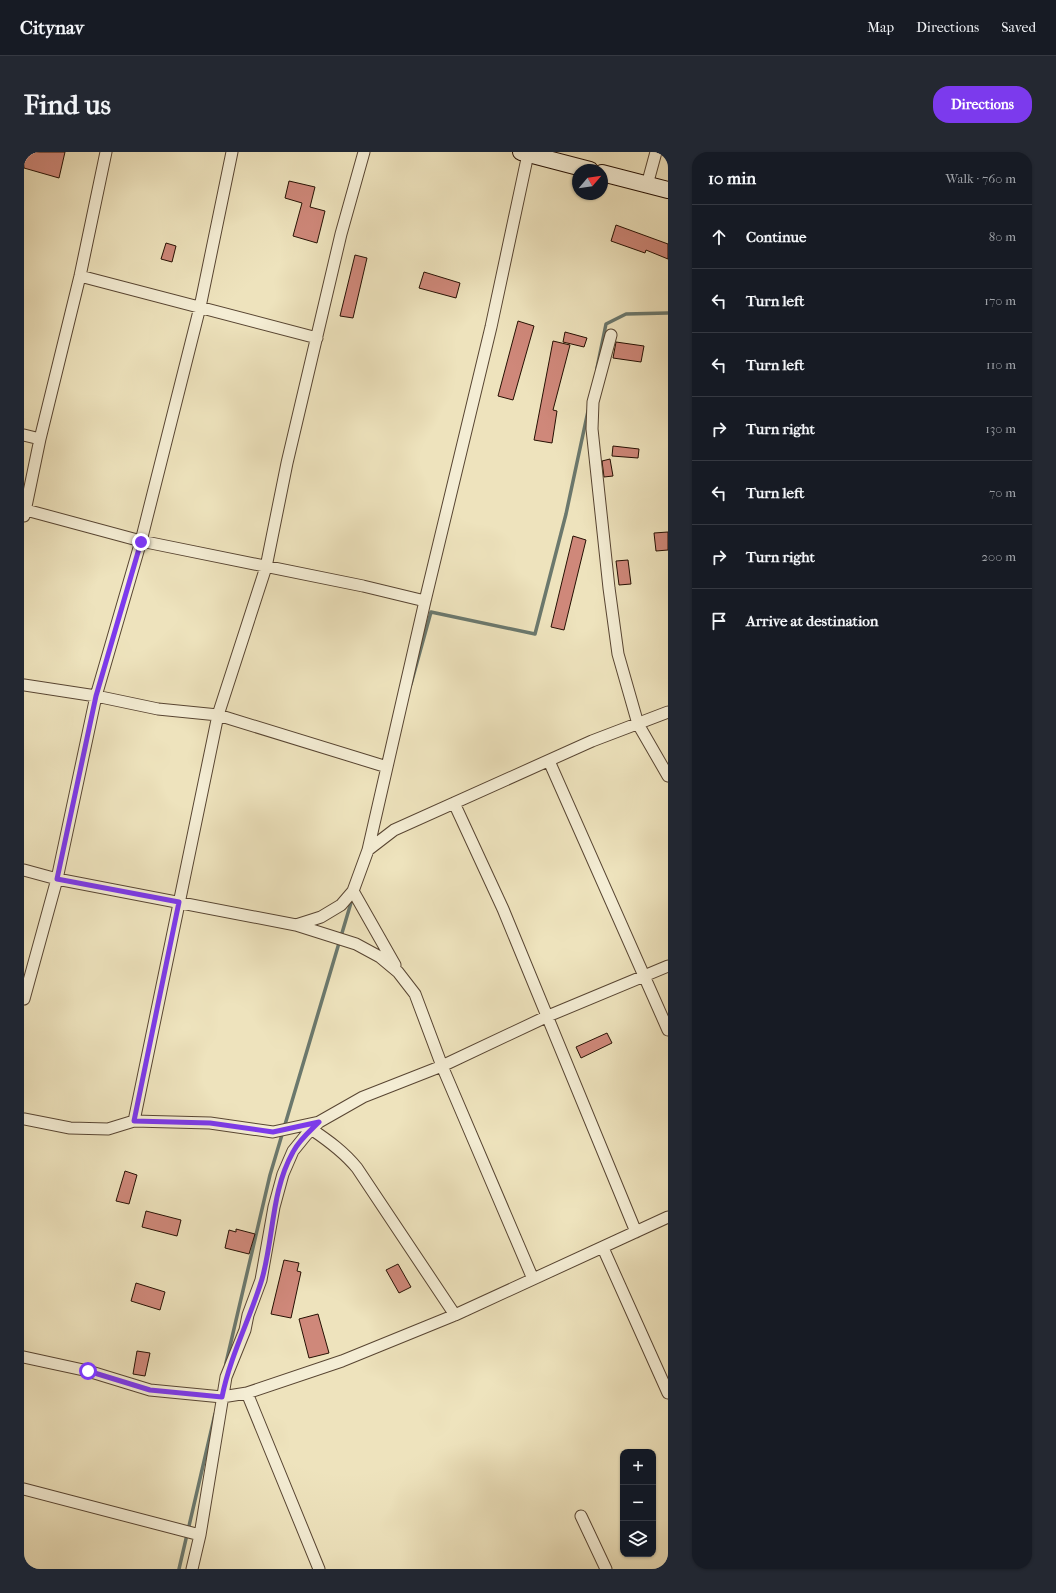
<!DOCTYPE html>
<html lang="en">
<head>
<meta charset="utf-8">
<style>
  :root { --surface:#171b24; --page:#242831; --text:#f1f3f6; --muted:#9ea1a6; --line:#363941; --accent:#7c3aed }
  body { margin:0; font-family:"IM FELL French Canon",serif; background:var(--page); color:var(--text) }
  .controls { position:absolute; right:12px; bottom:12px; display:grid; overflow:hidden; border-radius:8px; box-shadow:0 1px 3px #0004 }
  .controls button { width:36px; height:36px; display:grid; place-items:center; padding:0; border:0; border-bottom:1px solid var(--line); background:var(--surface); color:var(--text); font:20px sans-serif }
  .compass { position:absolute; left:548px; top:12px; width:36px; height:36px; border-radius:50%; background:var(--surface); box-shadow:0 1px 3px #0004; rotate:61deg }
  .stop { position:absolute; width:12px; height:12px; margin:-9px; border:3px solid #7c3aed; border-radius:50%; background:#fff }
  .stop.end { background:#7c3aed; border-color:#fff; box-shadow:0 1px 4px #0008 }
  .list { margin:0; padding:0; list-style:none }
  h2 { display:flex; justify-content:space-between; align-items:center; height:52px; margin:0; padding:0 16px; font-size:17px }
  h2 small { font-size:13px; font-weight:400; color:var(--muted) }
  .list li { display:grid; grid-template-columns:26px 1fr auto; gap:12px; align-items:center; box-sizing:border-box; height:64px; padding:0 16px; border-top:1px solid var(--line) }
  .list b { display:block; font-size:15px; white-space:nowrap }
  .list em { font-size:13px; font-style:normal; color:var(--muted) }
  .icon { flex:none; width:22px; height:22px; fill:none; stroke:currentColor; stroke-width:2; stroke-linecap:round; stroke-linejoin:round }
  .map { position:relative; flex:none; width:644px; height:1417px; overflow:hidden; border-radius:16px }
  header { display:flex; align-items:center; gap:24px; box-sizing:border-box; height:56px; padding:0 20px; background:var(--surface); border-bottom:1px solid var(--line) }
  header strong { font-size:19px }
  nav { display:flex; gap:22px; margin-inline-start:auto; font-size:14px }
  .intro { display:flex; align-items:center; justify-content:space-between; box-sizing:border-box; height:96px; padding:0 24px }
  h1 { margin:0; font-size:28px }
  .button { padding:10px 18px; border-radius:16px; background:var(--accent); color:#fff; font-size:14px; font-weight:700 }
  main { display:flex; gap:24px; padding:0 24px }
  aside { flex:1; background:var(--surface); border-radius:16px; box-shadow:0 1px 3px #0004 }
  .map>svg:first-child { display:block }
</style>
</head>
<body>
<header>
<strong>Citynav</strong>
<nav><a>Map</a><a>Directions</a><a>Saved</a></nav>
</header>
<div class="intro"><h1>Find us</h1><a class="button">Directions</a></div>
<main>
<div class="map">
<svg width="644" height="1417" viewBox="0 0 644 1417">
  <rect width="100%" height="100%" fill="#eee3bd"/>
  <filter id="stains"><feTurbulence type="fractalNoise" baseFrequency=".005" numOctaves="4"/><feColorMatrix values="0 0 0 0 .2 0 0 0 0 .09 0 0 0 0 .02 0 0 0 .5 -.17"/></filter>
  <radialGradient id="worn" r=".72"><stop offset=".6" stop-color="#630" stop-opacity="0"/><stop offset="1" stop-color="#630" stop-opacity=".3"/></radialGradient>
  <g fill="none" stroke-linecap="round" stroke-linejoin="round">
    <path stroke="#6b786d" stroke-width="3.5" d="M573 216 582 172 602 162 644 161
      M387 532 407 460 511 482 542 362 564 259
      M202 1211 246 1023 329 744
      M155 1417 191 1262"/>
  </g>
  <path fill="#cf887a" stroke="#261003" d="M0 0H41L35 26 0 16Z
    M265 29 291 35 286 55 301 59 293 91 269 84 278 51 261 46Z
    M592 73 644 92V107L622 98 621 101 587 89Z
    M142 91 152 94 148 110 137 107Z
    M331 103 343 106 329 166 316 164Z
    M400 120 436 131 432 146 395 136Z
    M494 169 510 174 489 248 474 244Z
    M541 180 563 186 560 195 539 190Z
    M529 189 546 193 529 258 533 259 528 291 510 288Z
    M592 190 620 194 617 210 589 206Z
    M589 294 615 297 614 306 588 304Z
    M586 307 589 324 580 325 578 309Z
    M644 380V398L632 399 630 381Z
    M549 384 562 388 540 478 527 475Z
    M604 408 607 432 595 433 592 409Z
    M583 881 588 891 557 906 552 895Z
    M101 1019 113 1023 105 1052 92 1049Z
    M122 1059 157 1068 153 1084 118 1075Z
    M212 1077 231 1082 225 1102 201 1096 205 1078 212 1080Z
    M260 1108 275 1111 273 1119 277 1120 267 1166 247 1162Z
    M374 1112 387 1135 375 1141 362 1118Z
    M112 1131 141 1140 136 1158 107 1149Z
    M294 1162 305 1201 285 1206 275 1167Z
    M113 1199 126 1201 121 1224 109 1222Z"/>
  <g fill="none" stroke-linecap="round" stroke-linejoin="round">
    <g stroke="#584532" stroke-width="13">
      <path id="street" d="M623 33 632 0
        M56 124 293 186
        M587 183 569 250 568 277 585 436 594 502 614 572 644 624
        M0 283 16 287
        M2 358 117 389 339 434 401 449
        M0 364 16 287 56 124 82 0
        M0 533 72 544 134 557 194 563 363 615
        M525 609 644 878
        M430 651 479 757 612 1080
        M344 698 401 449 467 175 504 2
        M0 718 33 727 272 773 332 792 356 805 374 820 391 842 418 914 509 1127
        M329 739 371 813
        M272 773 297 765 317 753 329 739 344 698 370 678 568 589 644 560
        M0 847 33 727 72 544 117 389 176 155 208 0
        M0 967 46 976 84 977 110 969 186 971 249 980 295 970
        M110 969 194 563 242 415 263 311 317 82 340 0
        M287 977C305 989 320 1000 333 1016L431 1163
        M579 1096 644 1241
        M0 1205 64 1219 126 1238 198 1245 223 1241 318 1209 431 1163 644 1065
        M223 1241 295 1417
        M0 1337 176 1383
        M557 1364 582 1417
        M168 1417 176 1383 202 1225 221 1178 224 1163 237 1128 250 1055 259 1022 269 999 282 983 295 970 339 945 418 914 524 864 644 814"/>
    </g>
    <g stroke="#261003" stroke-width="18">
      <path id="secondary" d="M497 0 566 18
        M578 21 644 38"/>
    </g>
    <use href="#street" stroke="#f4edd4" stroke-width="11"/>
    <use href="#secondary" stroke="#f4edd4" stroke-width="16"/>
  </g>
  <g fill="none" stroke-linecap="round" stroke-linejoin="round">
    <path stroke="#7c3aed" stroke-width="5" d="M64 1219 126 1238 198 1245C206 1204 226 1167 238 1127 250 1085 247 1039 269 1000 275 988 286 979 295 970L249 980 186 971 110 969 155 750 33 727 72 544 117 390"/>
  </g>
  <rect width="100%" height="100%" filter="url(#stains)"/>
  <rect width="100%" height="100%" fill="url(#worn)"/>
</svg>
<div class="controls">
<button>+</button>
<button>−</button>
<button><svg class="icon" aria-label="layers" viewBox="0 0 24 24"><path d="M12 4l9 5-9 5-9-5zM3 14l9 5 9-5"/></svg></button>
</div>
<svg class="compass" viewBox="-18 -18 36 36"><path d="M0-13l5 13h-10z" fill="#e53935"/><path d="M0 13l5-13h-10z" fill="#9ea1a6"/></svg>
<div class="stop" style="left:64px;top:1219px"></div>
<div class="stop end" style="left:117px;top:390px"></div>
</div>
<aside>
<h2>10 min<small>Walk · 760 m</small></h2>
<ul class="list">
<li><svg class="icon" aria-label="ahead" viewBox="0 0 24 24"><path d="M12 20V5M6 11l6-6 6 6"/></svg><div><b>Continue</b></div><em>80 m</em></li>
<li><svg class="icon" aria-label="left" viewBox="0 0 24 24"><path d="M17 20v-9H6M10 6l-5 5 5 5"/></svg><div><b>Turn left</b></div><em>170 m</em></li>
<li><svg class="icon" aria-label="left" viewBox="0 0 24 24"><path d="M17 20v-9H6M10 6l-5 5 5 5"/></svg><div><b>Turn left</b></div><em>110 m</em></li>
<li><svg class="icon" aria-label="right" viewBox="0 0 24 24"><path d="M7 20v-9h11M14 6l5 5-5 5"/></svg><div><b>Turn right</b></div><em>130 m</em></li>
<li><svg class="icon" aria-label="left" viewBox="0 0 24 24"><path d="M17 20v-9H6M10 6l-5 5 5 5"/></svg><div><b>Turn left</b></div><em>70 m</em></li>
<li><svg class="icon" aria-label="right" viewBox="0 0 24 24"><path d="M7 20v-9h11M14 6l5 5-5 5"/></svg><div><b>Turn right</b></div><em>200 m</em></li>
<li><svg class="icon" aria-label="arrive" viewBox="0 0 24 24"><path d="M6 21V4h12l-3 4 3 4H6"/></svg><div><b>Arrive at destination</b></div></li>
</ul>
</aside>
</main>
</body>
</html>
